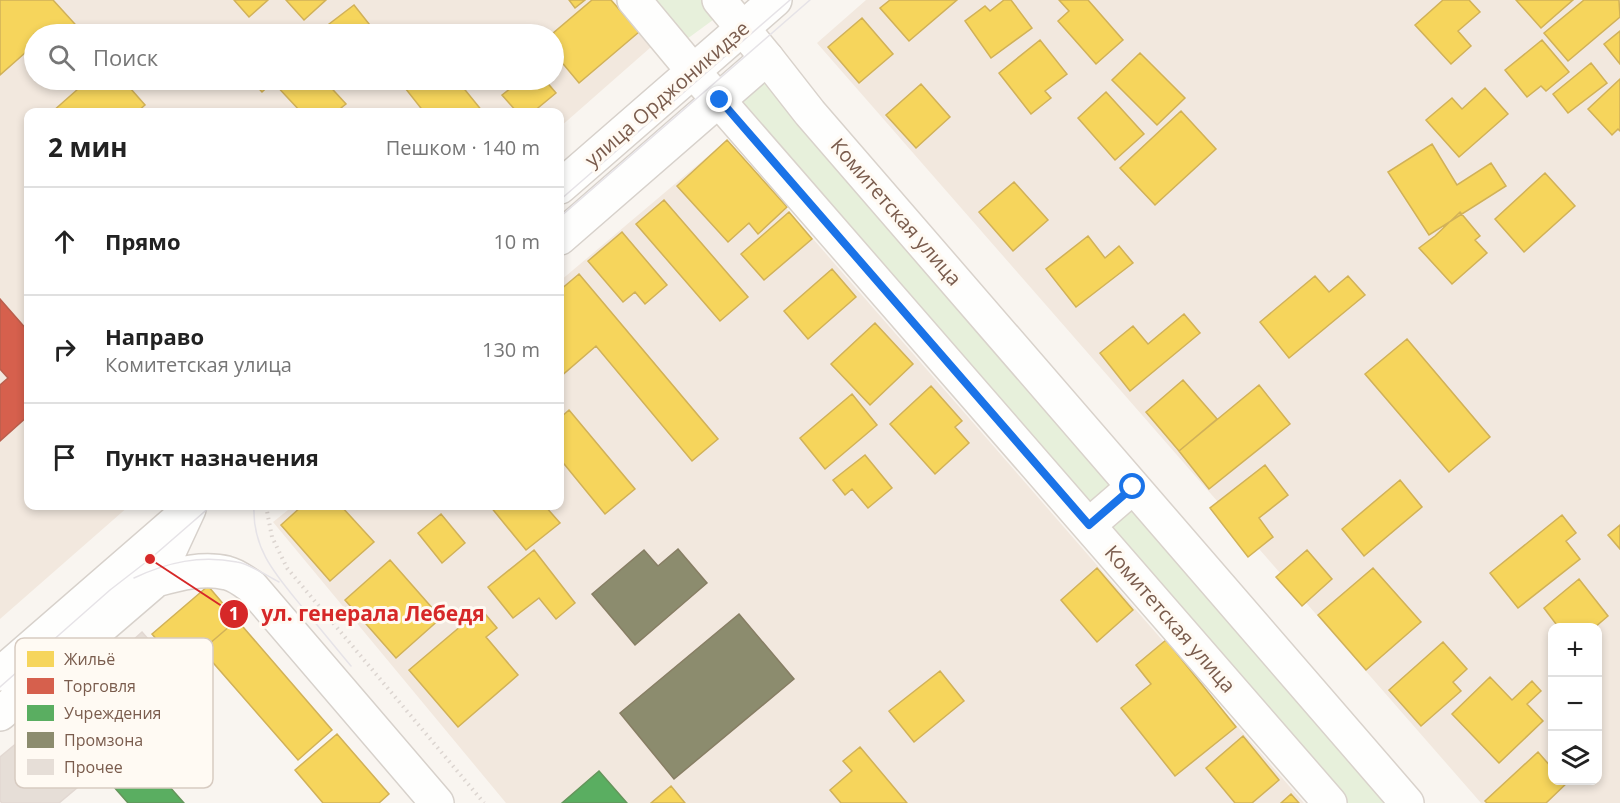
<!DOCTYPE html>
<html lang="ru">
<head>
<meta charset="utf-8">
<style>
  :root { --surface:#fff; --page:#f2f2f2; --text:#222; --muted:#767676; --line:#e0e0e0 }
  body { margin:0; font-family:"Open Sans",sans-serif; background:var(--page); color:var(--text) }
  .controls { position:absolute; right:18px; bottom:18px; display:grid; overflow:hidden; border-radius:12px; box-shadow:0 3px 9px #0003 }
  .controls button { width:54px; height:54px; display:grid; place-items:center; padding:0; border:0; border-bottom:2px solid var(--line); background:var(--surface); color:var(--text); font:30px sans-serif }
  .stop { position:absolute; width:18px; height:18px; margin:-14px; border:4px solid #1a73e8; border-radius:50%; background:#fff }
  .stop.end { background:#1a73e8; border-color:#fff; box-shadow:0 2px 6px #0008 }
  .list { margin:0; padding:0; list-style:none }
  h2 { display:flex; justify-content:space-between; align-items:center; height:78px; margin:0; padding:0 24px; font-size:26px }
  h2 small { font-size:20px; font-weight:400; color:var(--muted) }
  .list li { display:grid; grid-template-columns:39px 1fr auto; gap:18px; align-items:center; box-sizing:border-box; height:108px; padding:0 24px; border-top:2px solid var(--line) }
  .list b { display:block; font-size:22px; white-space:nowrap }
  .list p { margin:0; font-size:20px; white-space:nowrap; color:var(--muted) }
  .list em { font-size:20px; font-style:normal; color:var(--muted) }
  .icon { flex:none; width:33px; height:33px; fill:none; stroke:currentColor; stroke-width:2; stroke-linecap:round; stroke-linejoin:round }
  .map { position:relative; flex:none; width:1620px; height:803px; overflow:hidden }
  .search { position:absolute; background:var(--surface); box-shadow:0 3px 9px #0003; left:24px; top:24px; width:540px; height:66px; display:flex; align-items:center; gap:15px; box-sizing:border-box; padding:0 21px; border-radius:33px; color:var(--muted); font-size:22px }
  .panel { position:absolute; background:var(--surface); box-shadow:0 3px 9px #0003; left:24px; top:108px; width:540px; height:402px; border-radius:12px }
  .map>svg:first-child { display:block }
</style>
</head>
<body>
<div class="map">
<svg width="1620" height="803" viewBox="0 0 1620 803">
  <rect width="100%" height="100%" fill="#f9f5f0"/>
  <path fill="#f2e8de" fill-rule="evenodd" d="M0 0H612L651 47 560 127V112H28V506H129L0 619ZM34 34H554V80H34Z
    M866 0H1620V803H1481L817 43ZM1552 628H1598V780H1552Z
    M727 140 1304 803H506L273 522 293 506H560V281Z"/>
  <path fill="#e7f0db" d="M655 0H703L717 17 687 39Z
    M766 77 1389 803H1346L737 101Z"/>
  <path fill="#f6d55c" stroke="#d1b158" stroke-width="1.5" d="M0 0H53L84 34H34V45L0 75Z
    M234 0H268L249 17Z
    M286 0H326L304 20Z
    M569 0H585L575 8Z
    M592 0H611L639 32 579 83 554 53V34H552Z
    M890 0H957L909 41 880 8Z
    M1004 0H1011L1032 28 991 58 965 21 985 6 990 11Z
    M1059 0H1088L1123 40 1096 64 1058 21 1069 11Z
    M1443 0H1469L1480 12 1458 31 1471 46 1451 64 1415 25Z
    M1516 0H1573L1541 28Z
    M1584 0H1619L1620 17 1568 61 1544 33Z
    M354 5 377 34H316Z
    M862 18 893 54 859 83 828 47Z
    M178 28 183 34H170Z
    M1620 31V64L1604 44Z
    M1040 40 1067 74 1045 91 1051 98 1031 114 999 73Z
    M1542 40 1569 72 1546 91 1541 86 1527 97 1505 70Z
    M1140 53 1185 98 1157 125 1112 80Z
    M1591 63 1607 83 1568 113 1553 94Z
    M1620 79V131L1618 129 1612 135 1588 109Z
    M70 80H123L145 105 137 112H52L78 89Z
    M251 80H324L346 104 336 112H301L273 82 262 92Z
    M345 80H363L352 88Z
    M416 80H443L446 83 452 80H457L483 112H424L405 88Z
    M521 80H545L556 93 533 112H517L502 95Z
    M921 84 950 117 916 148 886 115Z
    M1485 88 1508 114 1459 157 1426 120 1452 98 1462 109Z
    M1106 92 1144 134 1115 160 1078 118Z
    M1181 111 1216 149 1155 205 1120 168Z
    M727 140 787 207 758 234 749 223 728 242 677 186Z
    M1432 144 1457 185 1491 163 1506 186 1429 235 1388 172Z
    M1545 173 1575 206 1524 252 1495 219Z
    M1014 182 1048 220 1013 251 979 212Z
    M664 200 748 297 720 321 636 224Z
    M789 212 812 239 764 280 741 254Z
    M1460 212 1480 236 1475 240 1487 253 1452 284 1419 248 1435 236Z
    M622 232 667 285 645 304 635 292 623 302 588 261Z
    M1088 236 1105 258 1119 246 1133 263 1076 307 1046 269Z
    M832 269 856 297 808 339 784 311Z
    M579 274 718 439 692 461 596 346 560 377V290Z
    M1315 276 1329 292 1348 276 1365 295 1289 358 1260 322Z
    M1184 314 1200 333 1130 391 1100 353 1133 326 1148 344Z
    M875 323 913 364 870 405 831 364Z
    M1407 339 1490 437 1449 472 1365 374Z
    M1183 380 1217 419 1179 451 1146 412Z
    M1259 385 1290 424 1209 489 1179 451Z
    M931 386 962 421 955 427 969 443 935 474 890 424Z
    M852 394 877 425 825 469 800 438Z
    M569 410 635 489 605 514 560 459V418Z
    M865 455 892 488 868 508 852 489 845 495 833 480Z
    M1265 465 1288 495 1259 518 1273 537 1248 557 1210 508Z
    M1400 480 1422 507 1364 556 1342 529Z
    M302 506H341L374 542 330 581 281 525Z
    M490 506H545L560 523 526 550Z
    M441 514 465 543 442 563 418 533Z
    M1562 515 1576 533 1566 541 1580 559 1518 608 1490 573Z
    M1620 525V549L1608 535Z
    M534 550 575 603 556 619 539 598 513 618 488 587Z
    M1307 550 1332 579 1302 606 1276 577Z
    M390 560 441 618 396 658 345 600Z
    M1097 568 1133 610 1097 642 1061 600Z
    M1373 568 1421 622 1366 670 1318 615Z
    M1579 579 1608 616 1594 628H1559L1544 608Z
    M208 586 237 620 181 668 152 634Z
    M481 609 497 628 486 637 518 675 458 727 409 670Z
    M237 620 332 730 298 760 202 650Z
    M1166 640 1236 727 1175 776 1121 708 1151 684 1136 665Z
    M1443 642 1467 669 1453 682 1461 691 1421 726 1389 690Z
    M940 671 964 701 914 742 889 711Z
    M1490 677 1512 700 1532 681 1541 691 1527 704 1543 721 1499 763 1452 714Z
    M337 734 389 794 379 803H323L295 770Z
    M1243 736 1279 780 1252 803H1235L1206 768Z
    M860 747 907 803H841L830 790 852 771 843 761Z
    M1538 752 1552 768V780H1570L1546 803H1487L1485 801Z
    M671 786 685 803H651Z
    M1291 794 1299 803H1281Z"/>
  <path fill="#d6604d" stroke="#ba5f4d" stroke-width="1.5" d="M0 299 28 331V416L0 441V385L8 378 0 369Z"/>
  <path fill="#5aae61" stroke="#64955b" stroke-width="1.5" d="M145 759 184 803H128L114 787Z
    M599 771 627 803H562Z"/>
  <path fill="#8c8c6e" stroke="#877e64" stroke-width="1.5" d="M678 549 707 583 635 645 592 594 644 550 658 566Z
    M739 614 794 679 674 779 620 713Z"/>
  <path fill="#e6ded7" stroke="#e2d8d2" stroke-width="1.5" d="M142 632 187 684 127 737 82 686Z
    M82 689 128 745 59 803H2L0 801V757Z"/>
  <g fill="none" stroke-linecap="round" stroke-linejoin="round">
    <g stroke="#d7d1cb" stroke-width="36">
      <path id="street" d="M560 187 775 0
        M560 238 767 58
        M156 580C178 574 204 567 227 573 236 575 245 582 252 587L437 803
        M0 674 181 517
        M0 714 156 580 189 509"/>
    </g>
    <g stroke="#d9d2cb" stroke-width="36">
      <path id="secondary" d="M634 0 693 71 1330 803
        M719 0 767 58 810 113 1407 803
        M1089 525 1133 487"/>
    </g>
    <path stroke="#dcd5d0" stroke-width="4" stroke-dasharray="1.5 4.5" stroke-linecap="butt" d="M266 506 272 537 287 568 484 803"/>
    <use href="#street" stroke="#fefefd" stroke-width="33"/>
    <use href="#secondary" stroke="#fefefd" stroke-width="33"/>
    <path stroke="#e6e3e7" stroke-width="1.5" d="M560 200 790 0
      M560 217 810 0
      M254 506C252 550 277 576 303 608 319 627 335 647 351 666
      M134 578C168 562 200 555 237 562 250 564 267 576 279 582
      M0 687 110 590 150 559 211 506"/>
  </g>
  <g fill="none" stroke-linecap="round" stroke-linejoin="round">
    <path stroke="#1a73e8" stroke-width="8" d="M720 100 1089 525 1133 487"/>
  </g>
  <g text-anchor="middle" stroke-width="6" stroke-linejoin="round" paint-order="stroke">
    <g font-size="20" fill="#7a5c4d" stroke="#fffaf3">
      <text transform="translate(667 94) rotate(-41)" y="7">улица Орджоникидзе</text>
      <text transform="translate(896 212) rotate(49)" y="7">Комитетская улица</text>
      <text transform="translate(1170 619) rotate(49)" y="7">Комитетская улица</text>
    </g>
  </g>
  <rect x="15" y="638" width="198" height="150" rx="9" fill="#fffaf3" stroke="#d7cbc1" stroke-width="1.5"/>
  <rect x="27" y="651" width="27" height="16" fill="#f6d55c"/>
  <rect x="27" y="678" width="27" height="16" fill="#d6604d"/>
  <rect x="27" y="705" width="27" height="16" fill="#5aae61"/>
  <rect x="27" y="732" width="27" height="16" fill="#8c8c6e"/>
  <rect x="27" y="759" width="27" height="16" fill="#e6ded7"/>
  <g font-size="16" fill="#7a5c4d">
    <text x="64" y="665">Жильё</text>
    <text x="64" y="692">Торговля</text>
    <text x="64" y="719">Учреждения</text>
    <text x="64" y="746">Промзона</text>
    <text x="64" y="773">Прочее</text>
  </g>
  <path fill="none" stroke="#d62828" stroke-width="2" d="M150 559L234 614"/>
  <g fill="#d62828" stroke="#fffaf3" stroke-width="2">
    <circle cx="150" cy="559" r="6"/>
    <circle cx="234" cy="614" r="15"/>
  </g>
  <g font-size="18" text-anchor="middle" font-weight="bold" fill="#fff">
    <text x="234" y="620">1</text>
  </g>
  <g font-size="21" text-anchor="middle" font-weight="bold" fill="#d62828" stroke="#fffaf3" stroke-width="6" stroke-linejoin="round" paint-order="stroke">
    <text x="373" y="621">ул. генерала Лебедя</text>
  </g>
</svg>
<div class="controls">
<button>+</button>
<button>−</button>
<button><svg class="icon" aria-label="layers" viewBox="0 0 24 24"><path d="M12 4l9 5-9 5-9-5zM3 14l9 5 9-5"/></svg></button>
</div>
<div class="stop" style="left:1133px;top:487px"></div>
<div class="stop end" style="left:720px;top:100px"></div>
<div class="search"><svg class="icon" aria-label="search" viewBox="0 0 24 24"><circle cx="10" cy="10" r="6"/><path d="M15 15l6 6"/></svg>Поиск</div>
<section class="panel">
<h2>2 мин<small>Пешком · 140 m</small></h2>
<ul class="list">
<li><svg class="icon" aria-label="ahead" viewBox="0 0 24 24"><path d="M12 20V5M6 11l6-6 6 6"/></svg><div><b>Прямо</b></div><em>10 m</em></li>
<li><svg class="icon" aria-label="right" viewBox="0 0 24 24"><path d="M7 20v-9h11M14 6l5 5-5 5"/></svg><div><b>Направо</b><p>Комитетская улица</p></div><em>130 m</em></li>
<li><svg class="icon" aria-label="arrive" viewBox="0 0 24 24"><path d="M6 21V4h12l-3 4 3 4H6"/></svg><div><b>Пункт назначения</b></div></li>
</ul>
</section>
</div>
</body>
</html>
